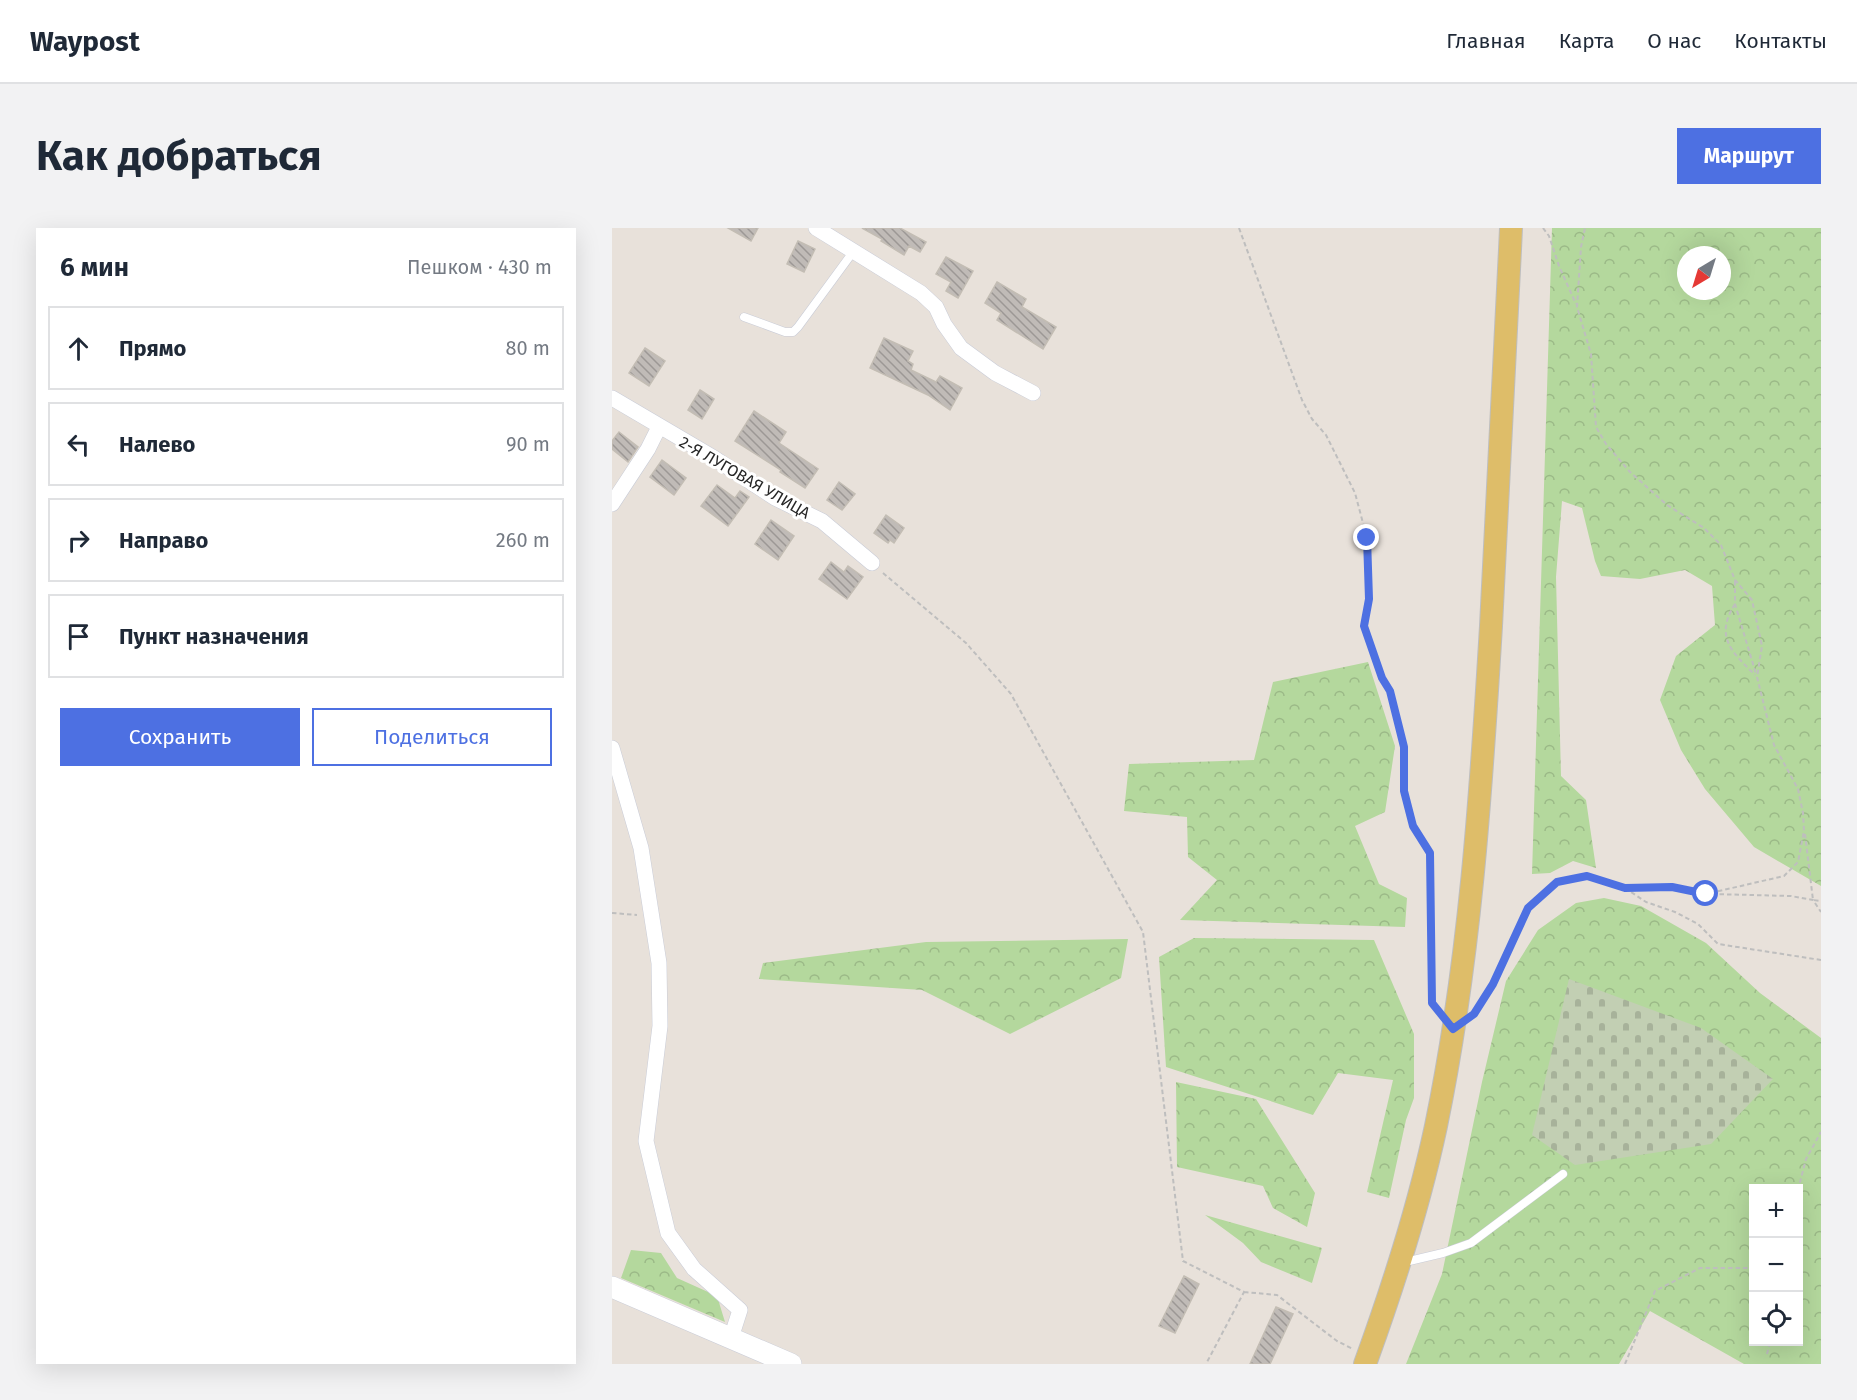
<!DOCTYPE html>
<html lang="ru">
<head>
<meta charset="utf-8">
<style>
  :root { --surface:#fff; --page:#f2f2f3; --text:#1f2937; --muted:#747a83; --line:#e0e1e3; --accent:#4d70e2 }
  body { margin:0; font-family:"Fira Sans",sans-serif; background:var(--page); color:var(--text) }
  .controls { position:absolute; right:18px; bottom:18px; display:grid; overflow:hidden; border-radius:0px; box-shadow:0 6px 24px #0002 }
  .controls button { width:54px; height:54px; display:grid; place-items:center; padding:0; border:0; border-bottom:2px solid var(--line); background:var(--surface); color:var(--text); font:30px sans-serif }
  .compass { position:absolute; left:1065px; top:18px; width:54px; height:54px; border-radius:50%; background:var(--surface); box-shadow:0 6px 24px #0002; rotate:218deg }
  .stop { position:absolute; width:18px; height:18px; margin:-14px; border:4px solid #4d70e2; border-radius:50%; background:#fff }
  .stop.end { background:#4d70e2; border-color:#fff; box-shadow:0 2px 6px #0008 }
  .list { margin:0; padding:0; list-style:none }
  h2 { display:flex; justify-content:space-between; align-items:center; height:78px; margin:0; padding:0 24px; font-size:26px }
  h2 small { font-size:20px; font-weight:400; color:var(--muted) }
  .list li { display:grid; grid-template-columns:39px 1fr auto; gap:18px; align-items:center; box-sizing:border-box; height:84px; margin:0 12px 12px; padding:0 12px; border:2px solid var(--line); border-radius:0px }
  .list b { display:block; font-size:22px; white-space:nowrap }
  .list em { font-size:20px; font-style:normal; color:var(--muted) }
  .actions { display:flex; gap:12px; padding:18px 24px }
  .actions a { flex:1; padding:14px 0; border:2px solid var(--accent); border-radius:0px; text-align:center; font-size:21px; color:var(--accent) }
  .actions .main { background:var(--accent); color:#fff }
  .icon { flex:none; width:33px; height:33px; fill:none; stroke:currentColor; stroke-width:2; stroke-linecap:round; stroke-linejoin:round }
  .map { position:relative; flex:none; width:1209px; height:1136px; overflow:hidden; border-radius:0px }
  header { display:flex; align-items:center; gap:36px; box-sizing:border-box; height:84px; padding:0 30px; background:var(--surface); border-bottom:2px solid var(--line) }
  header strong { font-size:28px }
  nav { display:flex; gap:33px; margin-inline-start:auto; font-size:21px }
  .intro { display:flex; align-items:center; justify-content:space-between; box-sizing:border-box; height:144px; padding:0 36px }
  h1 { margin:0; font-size:42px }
  .button { padding:15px 27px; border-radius:0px; background:var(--accent); color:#fff; font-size:21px; font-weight:700 }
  main { display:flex; gap:36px; padding:0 36px }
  aside { flex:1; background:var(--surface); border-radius:0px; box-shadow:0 6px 24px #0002 }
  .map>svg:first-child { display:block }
</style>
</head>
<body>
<header>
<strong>Waypost</strong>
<nav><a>Главная</a><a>Карта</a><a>О нас</a><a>Контакты</a></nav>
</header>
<div class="intro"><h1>Как добраться</h1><a class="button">Маршрут</a></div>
<main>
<aside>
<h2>6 мин<small>Пешком · 430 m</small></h2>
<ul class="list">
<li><svg class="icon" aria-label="ahead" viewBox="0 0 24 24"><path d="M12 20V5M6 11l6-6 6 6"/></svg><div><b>Прямо</b></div><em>80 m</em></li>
<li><svg class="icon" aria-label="left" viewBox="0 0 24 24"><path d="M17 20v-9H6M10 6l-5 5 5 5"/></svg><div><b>Налево</b></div><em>90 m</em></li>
<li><svg class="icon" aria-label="right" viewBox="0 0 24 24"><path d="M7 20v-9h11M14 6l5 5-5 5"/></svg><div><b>Направо</b></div><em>260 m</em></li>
<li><svg class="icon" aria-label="arrive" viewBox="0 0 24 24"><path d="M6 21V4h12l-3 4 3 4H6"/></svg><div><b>Пункт назначения</b></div></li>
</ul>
<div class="actions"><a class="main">Сохранить</a><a>Поделиться</a></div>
</aside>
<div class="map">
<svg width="1209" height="1136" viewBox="0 0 1209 1136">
  <defs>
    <pattern id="forest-crowns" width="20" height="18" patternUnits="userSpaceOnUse" patternTransform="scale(1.5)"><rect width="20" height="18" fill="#b4d89d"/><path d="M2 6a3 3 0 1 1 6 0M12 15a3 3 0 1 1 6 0" fill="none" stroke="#9bb987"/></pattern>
    <pattern id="cemetery-stones" width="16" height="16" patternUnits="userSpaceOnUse" patternTransform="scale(1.5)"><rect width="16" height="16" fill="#c2cfb3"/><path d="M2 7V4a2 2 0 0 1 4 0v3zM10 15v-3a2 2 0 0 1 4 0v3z" fill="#a7b29a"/></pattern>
    <pattern id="building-back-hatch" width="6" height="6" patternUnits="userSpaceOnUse" patternTransform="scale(1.5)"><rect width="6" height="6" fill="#c0bbb7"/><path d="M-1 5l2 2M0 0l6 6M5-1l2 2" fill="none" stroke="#9c9895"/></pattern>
  </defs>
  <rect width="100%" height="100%" fill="#e8e1da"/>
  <path fill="url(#forest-crowns)" fill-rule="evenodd" d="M940 0H1209V658L1142 619 1093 561 1069 522 1048 472 1064 428 1103 397 1100 358 1073 342 1028 351 989 348 983 333 970 280 950 273 944 349 949 548 974 572 984 640 961 633 938 645 920 646ZM1074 27H1110V63H1074Z
    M756 434 783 518 773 584 743 598 767 656 795 670 793 699 568 692 605 652 576 629 575 589 512 583 517 536 642 532 661 454Z
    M992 670 1029 678 1094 715 1148 765 1209 810V1136H1132L1038 1083 1007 1136H794L830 1046 870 854 894 753 926 702 964 675ZM1142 960H1186V1114H1142Z
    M582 710 762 712 802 806V870L794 892 777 970 755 964 781 852 726 845 701 887 554 839 547 729Z
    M516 711 509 750 398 806 310 762 147 751 151 735 314 714Z
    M564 854 644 871 703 965 695 999 661 980 651 958 565 939Z
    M593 987 710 1020 700 1055 649 1034 631 1015Z
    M19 1022 49 1025 65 1050 105 1068 113 1094 9 1050Z"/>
  <path fill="url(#cemetery-stones)" d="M957 751 1089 800 1161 851 1099 916 963 937 920 907Z"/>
  <path fill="url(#building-back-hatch)" stroke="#c3bdb4" stroke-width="1.5" d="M116 0H146L139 13Z
    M250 0H288L314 14 308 24 297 18 292 27 269 13 270 11Z
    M186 13 203 21 192 44 175 36Z
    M334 29 361 43 346 70 334 63 339 54 324 46Z
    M385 54 414 71 410 79 444 99 431 121 385 92 389 85 373 75Z
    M272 110 301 123 296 133 301 136 299 142 324 154 328 148 350 160 338 182 316 167 258 140Z
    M33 120 53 133 37 158 17 145Z
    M88 162 102 171 90 191 76 182Z
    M142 183 174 204 167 215 206 241 193 260 168 244 169 242 123 213Z
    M7 204 26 219 16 234 0 221V213Z
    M50 232 74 250 62 267 38 249Z
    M227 254 243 266 230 282 215 272Z
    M105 257 123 270 128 263 137 269 116 298 89 278Z
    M274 287 292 300 282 315 278 312 276 315 262 305Z
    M159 292 182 308 166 332 143 316Z
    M219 334 232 344 236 338 251 349 235 371 207 351Z
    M572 1048 587 1056 563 1105 547 1098Z
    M664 1079 681 1086 658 1136H638Z"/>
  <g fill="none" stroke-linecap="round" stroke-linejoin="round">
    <g stroke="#c9ccd7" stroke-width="9">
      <path id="lane" d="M132 89 173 104H181L186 99 241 24
        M793 1034 831 1025 859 1015 951 946"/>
    </g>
    <g stroke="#c9ccd7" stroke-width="16">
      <path id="street" d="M204 0 309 65 324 79 332 96 349 120 383 145 421 165
        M0 170 102 230 163 270 210 293 260 335
        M0 276 36 221 47 199
        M0 520 29 620 47 735 48 798 34 913 56 1005 82 1041 128 1082 119 1110"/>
    </g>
    <g stroke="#c9ccd7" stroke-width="22">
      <path id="secondary" d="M0 1059 179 1136"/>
    </g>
    <g stroke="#bebebe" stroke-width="24">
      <path id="primary" d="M753 1136C781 1059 807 978 824 898 858 733 869 566 879 398 886 266 893 133 899 0"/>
    </g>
    <path stroke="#bebebe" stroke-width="2" stroke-dasharray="4.5 3" stroke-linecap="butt" d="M627 0 690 172 700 191 714 207 743 265 755 310 757 371 752 398 770 450 779 463 792 519V563L801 598 817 625 820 775 827 784
      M931 0 937 8 947 38 964 76
      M271 345 354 415 399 466 531 704 571 1033 632 1064 594 1136
      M1123 353V376L1144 446
      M1123 376C1102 409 1120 424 1143 447
      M1193 606 1201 672 1209 673
      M1013 660 1034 674 1063 684 1086 696 1106 716 1209 732
      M1100 666 1179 668 1201 672 1209 684
      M0 685 25 687
      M862 786 881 756 916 680 945 654 975 648 1013 660 1060 659 1094 666 1172 648 1186 634 1192 603 1191 585 1186 561 1162 517 1145 449 1150 418 1140 372 1123 352 1109 317 1092 300 1055 277 1018 244 994 216 984 199 979 126 965 79 969 19 973 0
      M1186 962 1194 931 1209 904
      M632 1064 665 1067 725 1113 741 1121
      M1155 1126 1158 1114
      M1013 1136 1043 1063 1088 1040H1142"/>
    <use href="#lane" stroke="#fff" stroke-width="8"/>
    <use href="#street" stroke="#fff" stroke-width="15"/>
    <use href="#secondary" stroke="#fff" stroke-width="21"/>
    <use href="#primary" stroke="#debd69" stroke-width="22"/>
  </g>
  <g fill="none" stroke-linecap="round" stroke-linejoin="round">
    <path stroke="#4d70e2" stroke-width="8" d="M755 310 757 371 752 398 770 450 778 463 792 519V563L801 598 818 625 820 775 841 801 862 786 881 756 916 680 945 654 975 648 1013 660 1060 659 1094 666"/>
  </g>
  <g text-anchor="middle" stroke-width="6" stroke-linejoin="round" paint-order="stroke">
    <g font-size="16" fill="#272727" stroke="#fff">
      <text transform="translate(133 249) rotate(30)" y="6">2-Я ЛУГОВАЯ УЛИЦА</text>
    </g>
  </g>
</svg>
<div class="controls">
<button>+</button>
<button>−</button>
<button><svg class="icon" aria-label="locate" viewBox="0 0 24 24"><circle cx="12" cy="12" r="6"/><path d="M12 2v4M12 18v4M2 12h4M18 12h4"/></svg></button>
</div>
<svg class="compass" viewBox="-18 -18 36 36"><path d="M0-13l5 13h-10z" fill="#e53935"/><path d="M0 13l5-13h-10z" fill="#747a83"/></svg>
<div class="stop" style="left:1094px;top:666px"></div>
<div class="stop end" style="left:755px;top:310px"></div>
</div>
</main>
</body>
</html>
